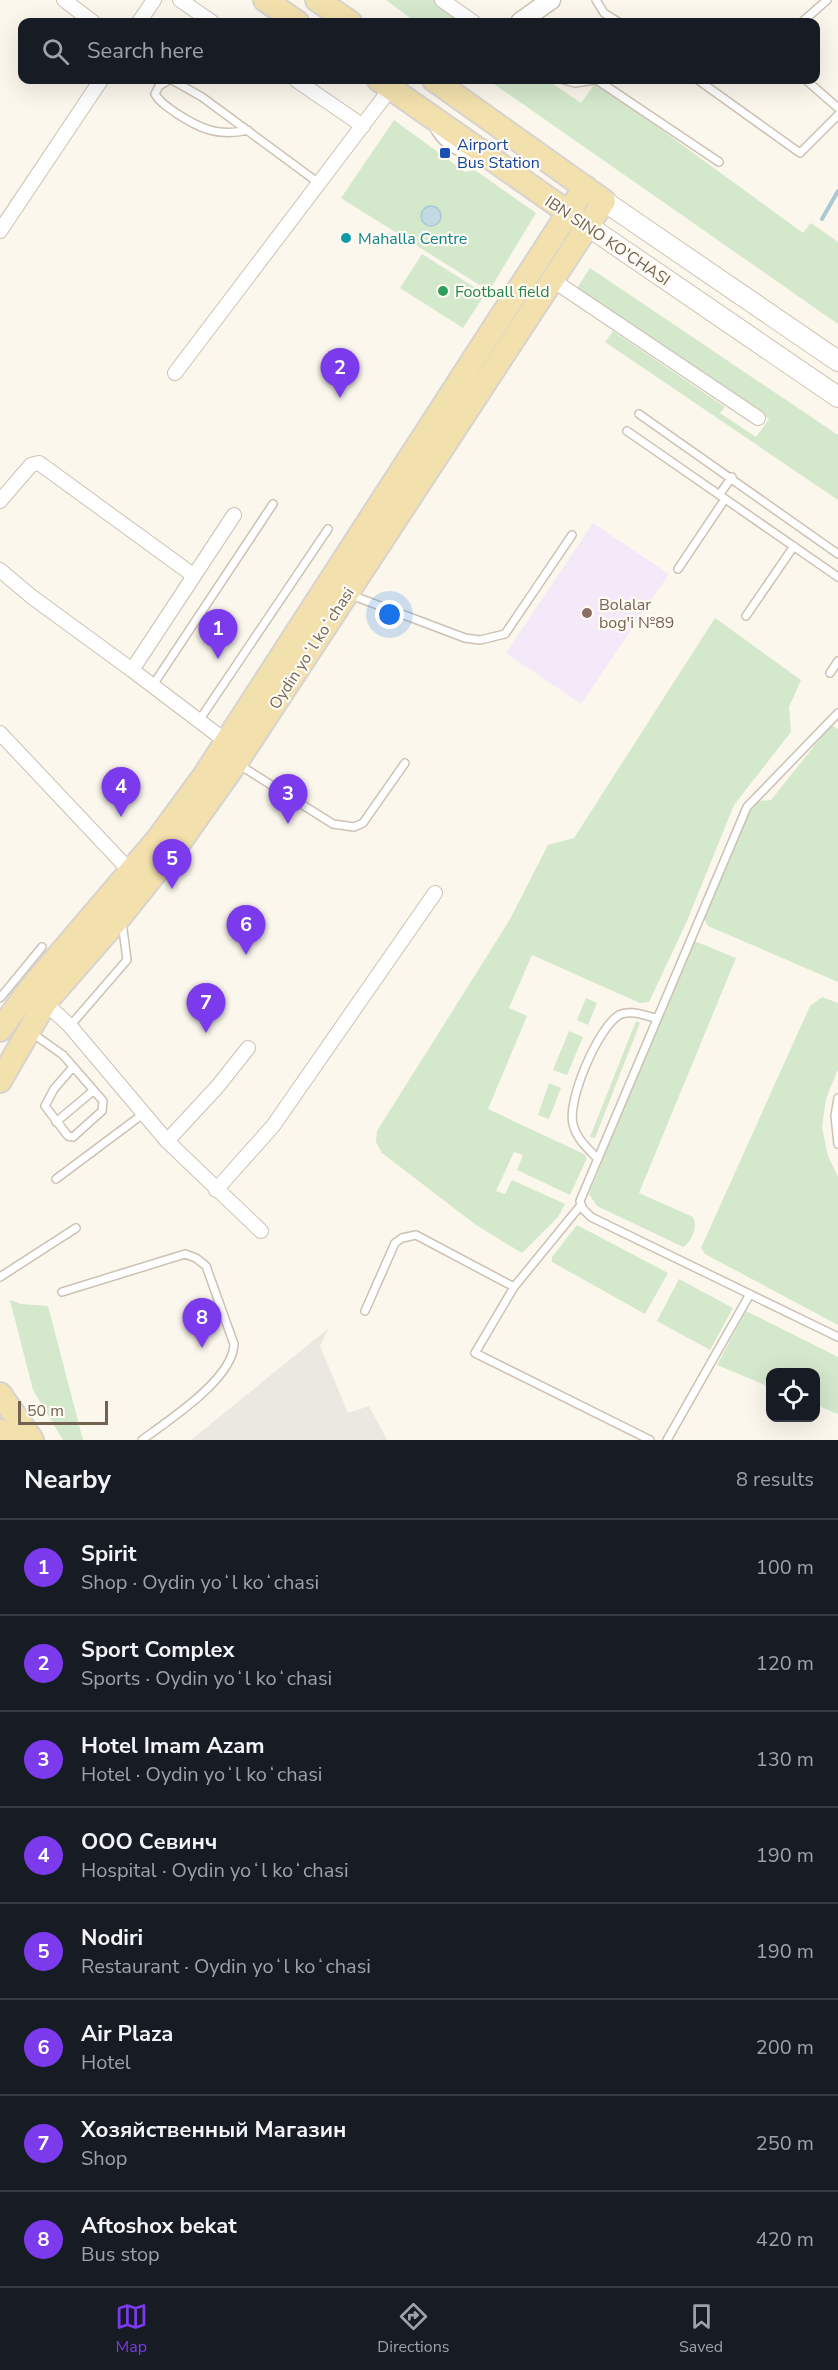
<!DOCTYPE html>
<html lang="en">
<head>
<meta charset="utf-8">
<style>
  :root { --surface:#171b24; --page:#242831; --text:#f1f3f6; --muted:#9ea1a6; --line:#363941; --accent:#7c3aed }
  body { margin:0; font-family:"Nunito Sans",sans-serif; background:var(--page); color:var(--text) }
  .controls { position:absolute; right:18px; bottom:18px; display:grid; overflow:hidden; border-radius:12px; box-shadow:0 6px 24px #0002 }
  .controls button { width:54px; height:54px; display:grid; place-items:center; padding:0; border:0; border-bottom:2px solid var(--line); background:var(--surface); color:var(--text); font:30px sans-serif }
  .scale { position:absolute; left:18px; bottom:15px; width:90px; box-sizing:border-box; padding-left:6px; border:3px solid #746251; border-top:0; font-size:16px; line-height:21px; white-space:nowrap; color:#746251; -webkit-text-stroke:4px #fefbf3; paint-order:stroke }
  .you { position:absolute; left:390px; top:615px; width:21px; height:21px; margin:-15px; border:4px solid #fff; border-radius:50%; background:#1a73e8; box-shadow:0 0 0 9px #1a73e833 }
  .badge { display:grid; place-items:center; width:39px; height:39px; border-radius:50%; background:var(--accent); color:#fff; font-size:20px; font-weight:700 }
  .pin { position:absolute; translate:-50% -50px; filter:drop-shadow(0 2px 3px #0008) }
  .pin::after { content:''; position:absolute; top:32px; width:21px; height:18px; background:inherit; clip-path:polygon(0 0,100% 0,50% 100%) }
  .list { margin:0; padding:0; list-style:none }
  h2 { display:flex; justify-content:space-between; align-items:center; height:78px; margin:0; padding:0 24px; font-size:26px }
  h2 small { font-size:20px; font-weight:400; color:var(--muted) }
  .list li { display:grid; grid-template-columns:39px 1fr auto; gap:18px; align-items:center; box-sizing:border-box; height:96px; padding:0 24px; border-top:2px solid var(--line) }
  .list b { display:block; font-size:22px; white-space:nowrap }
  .list p { margin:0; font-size:20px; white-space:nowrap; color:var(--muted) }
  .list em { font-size:20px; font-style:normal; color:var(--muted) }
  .icon { flex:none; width:33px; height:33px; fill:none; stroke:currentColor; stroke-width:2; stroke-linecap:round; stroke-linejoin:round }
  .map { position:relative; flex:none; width:838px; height:1440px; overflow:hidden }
  .search { position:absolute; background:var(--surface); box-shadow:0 6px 24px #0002; left:18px; right:18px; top:18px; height:66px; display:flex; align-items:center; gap:15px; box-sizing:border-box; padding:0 21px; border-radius:12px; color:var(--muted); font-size:22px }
  .sheet { height:846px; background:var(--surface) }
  nav { display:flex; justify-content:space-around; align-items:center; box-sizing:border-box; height:84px; border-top:2px solid var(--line); background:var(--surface); font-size:16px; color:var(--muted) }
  nav a { display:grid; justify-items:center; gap:3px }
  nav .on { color:var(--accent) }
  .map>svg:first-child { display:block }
</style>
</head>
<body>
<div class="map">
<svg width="838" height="1440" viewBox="0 0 838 1440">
  <rect width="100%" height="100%" fill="#fbf7ed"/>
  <path fill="#ebe7e1" d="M329 1328 320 1346 348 1413 369 1406 387 1440H191Z"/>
  <path fill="#f4e9f8" d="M593 523 669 574 581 704 506 653Z"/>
  <path fill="#d4e8cc" d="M386 0H434L464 22H416Z
    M497 80H547L581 103 596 82 803 233 811 223 838 242V324L494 84Z
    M394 120 465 172 475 170 536 213 489 291 341 198Z
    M422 254 485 294 463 328 400 288Z
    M590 268 838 435V500L605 342 613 331 725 407 720 413 756 437 769 419 577 288Z
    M715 618 801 680 789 707 791 732 734 805 687 921 649 1002 640 1003 532 955 509 1008 527 1016 488 1109 584 1154 587 1158 570 1195 517 1170 523 1155 514 1152 496 1191 505 1194 512 1180 565 1204 558 1217 522 1253 476 1225 382 1153 376 1142 377 1131 509 921 548 845 574 838Z
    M831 725 838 729V982L708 926 704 919 752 807 760 801 771 800Z
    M692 940 736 958 639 1193 693 1217C698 1226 692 1242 683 1247L597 1206 589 1194Z
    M822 997 838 1003V1069L826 1099 822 1127 828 1156 838 1177V1325L705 1254 701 1248 810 1006Z
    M586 998 597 1003 588 1025 577 1020Z
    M636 1021 640 1023 595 1138 590 1137Z
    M569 1031 583 1037 567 1075 553 1070Z
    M549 1083 561 1088 549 1119 538 1115Z
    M577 1225 668 1273 645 1314 552 1262V1257Z
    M679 1279 733 1308 710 1350 657 1321Z
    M10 1300 21 1304 48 1306 83 1440H63L33 1390Z
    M746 1311 838 1357V1414L816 1405V1372H770V1387L717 1365Z"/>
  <path fill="#c2dae3" stroke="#aac8d4" stroke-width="1.5" d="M421 216a10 10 0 1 1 20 0a10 10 0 1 1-20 0Z"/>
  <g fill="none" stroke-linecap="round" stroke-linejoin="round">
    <path stroke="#aac8d4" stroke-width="4" d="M822 219 838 191"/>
    <g stroke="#cdc1b3" stroke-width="10">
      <path id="service" d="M596 0 604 13 618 22
        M802 22 827 0
        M169 80 159 86 155 94C160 103 168 107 176 113 200 129 219 137 248 130
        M172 80 202 97 320 184
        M564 80 575 83 595 80
        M597 80 719 162
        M698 80 800 153 838 115
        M806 80 838 108
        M433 126C441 145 459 154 478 159
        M639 414 838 554
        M627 431 838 577
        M719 495 732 477
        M678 569 725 499
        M351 595 465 638 480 640 505 634 572 535
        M746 616 794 546
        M830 673 838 661
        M153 685 273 504
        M838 713 747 807 580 1201 583 1209 591 1217 838 1337
        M200 719 328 529
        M238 764 333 824 354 827 363 823 405 763
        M0 998 42 947
        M70 1026 127 960 122 922
        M32 1033 63 1055 103 1101 102 1111 73 1137 68 1136 45 1106 54 1089 73 1067
        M838 1098 835 1116 838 1144
        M56 1122 93 1091
        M597 1158C587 1148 576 1138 573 1124 567 1100 598 1028 619 1015 630 1009 645 1016 656 1018
        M56 1179 143 1114
        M581 1205 514 1287 475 1353 650 1440
        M0 1277 76 1228
        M62 1292 185 1254 196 1258 206 1266 234 1344C233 1379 169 1420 142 1440
        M365 1311 395 1243 402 1238 416 1235 514 1287
        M667 1440 750 1294"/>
    </g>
    <g stroke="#cdc1b3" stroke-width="16">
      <path id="minor" d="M64 0 93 22
        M180 0 212 22
        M442 0 473 22
        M139 22 154 0
        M296 80 363 126
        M0 231 101 80
        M551 279 758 418
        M175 373 391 88
        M0 501 31 465 39 463 193 575
        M0 570 32 597 132 670
        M0 733 131 872
        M227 742 132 670 234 515
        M41 999 70 1026 167 1141 261 1231
        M167 1141 218 1086 248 1048
        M216 1190 273 1126 435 893"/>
    </g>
    <g stroke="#cdc1b3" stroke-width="21">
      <path id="tertiary" d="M520 22 551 0"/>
    </g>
    <g stroke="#cfc2b1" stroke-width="22">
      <path id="secondary" d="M604 201 838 361
        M588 226 838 397"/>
    </g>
    <g stroke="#d8d3ce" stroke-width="26">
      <path id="primary" d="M265 0 297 22
        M317 0 350 22
        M379 80 579 220
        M0 1030 30 989 157 840 204 776 585 187
        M0 1081 45 1003 120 917 180 842 236 763 604 201 434 80
        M0 1394 32 1440
        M0 1431 7 1440"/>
    </g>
    <use href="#service" stroke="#fff" stroke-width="7"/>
    <use href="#minor" stroke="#fff" stroke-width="14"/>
    <use href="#tertiary" stroke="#fff" stroke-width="18"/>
    <use href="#secondary" stroke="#fff" stroke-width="20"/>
    <use href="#primary" stroke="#f2e0ad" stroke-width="22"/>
  </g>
  <rect fill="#1a4fb4" stroke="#fefbf3" stroke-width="2" x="439" y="147" width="12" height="12" rx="3"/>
  <circle fill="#0f9aa8" stroke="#fefbf3" stroke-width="2" cx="346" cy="238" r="6"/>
  <circle fill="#2e9e5b" stroke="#fefbf3" stroke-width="2" cx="443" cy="291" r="6"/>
  <circle fill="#8d6e63" stroke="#fefbf3" stroke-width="2" cx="587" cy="613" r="6"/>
  <g text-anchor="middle" stroke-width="4.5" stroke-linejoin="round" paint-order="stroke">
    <g font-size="16" fill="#164399" stroke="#fefbf3" text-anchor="start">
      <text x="457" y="150">Airport<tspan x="457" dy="18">Bus Station</tspan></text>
    </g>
    <g font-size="16" fill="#0d838f" stroke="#fefbf3" text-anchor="start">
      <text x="358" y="244">Mahalla Centre</text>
    </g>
    <g font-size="16" fill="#746251" stroke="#fefbf3">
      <text transform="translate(608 240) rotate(34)" y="6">IBN SINO KO'CHASI</text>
      <text transform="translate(311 648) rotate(-57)" y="6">Oydin yoʻl koʻchasi</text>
    </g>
    <g font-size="16" fill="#27864d" stroke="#fefbf3" text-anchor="start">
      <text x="455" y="297">Football field</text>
    </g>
    <g font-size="16" fill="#785e54" stroke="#fefbf3" text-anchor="start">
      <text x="599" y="610">Bolalar<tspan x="599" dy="18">bog'i №89</tspan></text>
    </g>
  </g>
</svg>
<div class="controls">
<button><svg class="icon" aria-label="locate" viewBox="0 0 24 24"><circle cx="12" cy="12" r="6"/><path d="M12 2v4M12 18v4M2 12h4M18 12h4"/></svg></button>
</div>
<div class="scale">50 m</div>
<div class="you"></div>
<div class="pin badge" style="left:218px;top:659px">1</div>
<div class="pin badge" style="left:340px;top:398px">2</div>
<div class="pin badge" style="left:288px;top:824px">3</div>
<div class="pin badge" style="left:121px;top:817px">4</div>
<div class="pin badge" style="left:172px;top:889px">5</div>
<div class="pin badge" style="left:246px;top:955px">6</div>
<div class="pin badge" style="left:206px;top:1033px">7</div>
<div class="pin badge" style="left:202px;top:1348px">8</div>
<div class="search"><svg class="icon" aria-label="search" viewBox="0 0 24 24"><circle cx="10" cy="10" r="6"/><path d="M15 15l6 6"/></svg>Search here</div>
</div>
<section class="sheet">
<h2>Nearby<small>8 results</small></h2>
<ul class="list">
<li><span class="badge">1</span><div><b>Spirit</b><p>Shop · Oydin yoʻl koʻchasi</p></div><em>100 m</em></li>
<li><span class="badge">2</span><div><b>Sport Complex</b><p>Sports · Oydin yoʻl koʻchasi</p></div><em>120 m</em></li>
<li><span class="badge">3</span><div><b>Hotel Imam Azam</b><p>Hotel · Oydin yoʻl koʻchasi</p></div><em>130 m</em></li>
<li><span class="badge">4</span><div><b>ООО Севинч</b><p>Hospital · Oydin yoʻl koʻchasi</p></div><em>190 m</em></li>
<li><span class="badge">5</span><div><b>Nodiri</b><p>Restaurant · Oydin yoʻl koʻchasi</p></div><em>190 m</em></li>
<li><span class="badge">6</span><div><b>Air Plaza</b><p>Hotel</p></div><em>200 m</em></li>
<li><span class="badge">7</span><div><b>Хозяйственный Магазин</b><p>Shop</p></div><em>250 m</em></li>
<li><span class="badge">8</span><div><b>Aftoshox bekat</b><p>Bus stop</p></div><em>420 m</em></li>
</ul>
</section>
<nav>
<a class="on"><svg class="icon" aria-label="map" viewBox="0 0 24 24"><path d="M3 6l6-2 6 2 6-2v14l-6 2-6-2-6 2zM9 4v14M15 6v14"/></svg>Map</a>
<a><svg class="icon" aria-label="directions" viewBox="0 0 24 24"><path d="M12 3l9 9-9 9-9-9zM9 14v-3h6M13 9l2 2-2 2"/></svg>Directions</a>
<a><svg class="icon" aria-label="saved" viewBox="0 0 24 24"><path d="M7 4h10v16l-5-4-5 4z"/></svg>Saved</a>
</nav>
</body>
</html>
